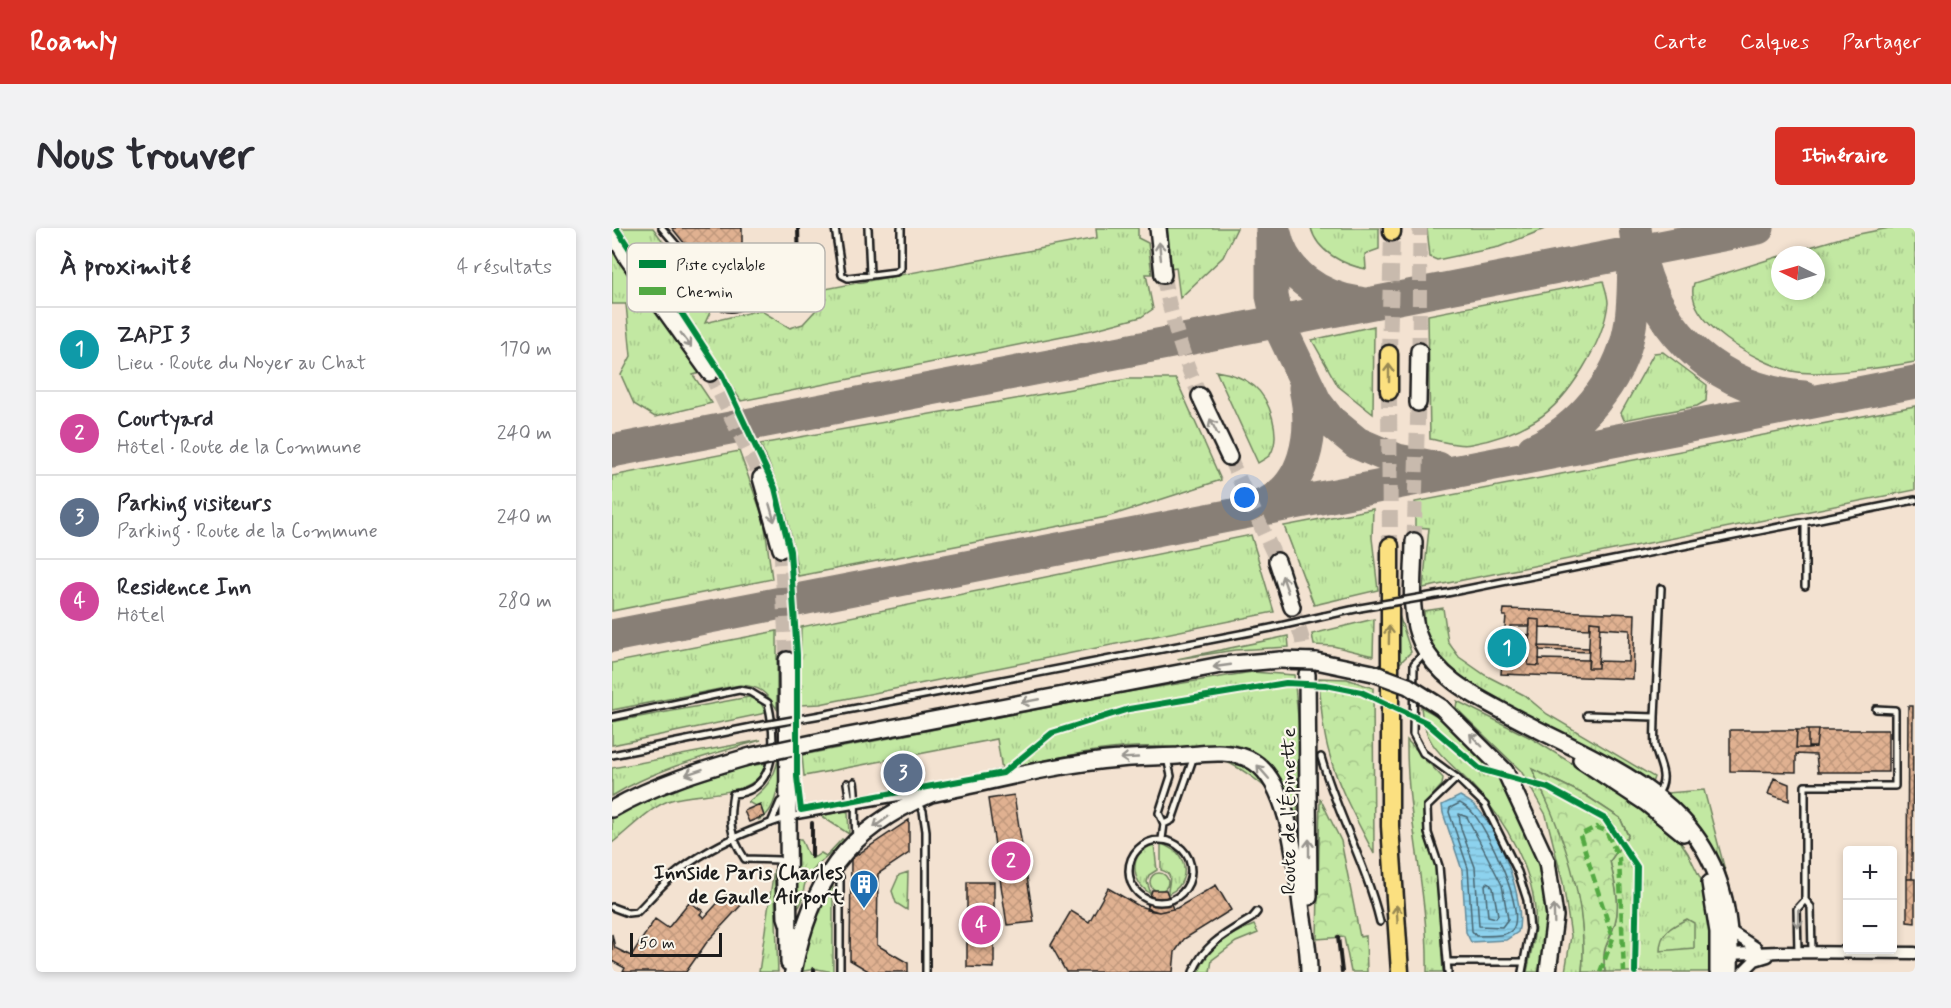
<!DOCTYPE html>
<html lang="fr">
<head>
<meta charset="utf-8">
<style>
  :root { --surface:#fff; --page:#f2f2f3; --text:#2b2b33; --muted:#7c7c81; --line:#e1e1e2; --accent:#d93025 }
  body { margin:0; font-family:Mynerve,sans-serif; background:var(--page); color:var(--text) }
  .controls { position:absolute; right:18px; bottom:18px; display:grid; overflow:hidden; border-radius:6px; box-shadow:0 3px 9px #0003 }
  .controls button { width:54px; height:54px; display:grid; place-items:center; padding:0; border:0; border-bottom:2px solid var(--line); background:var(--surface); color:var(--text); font:30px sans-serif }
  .compass { position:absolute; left:1159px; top:18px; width:54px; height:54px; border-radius:50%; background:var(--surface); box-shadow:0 3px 9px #0003; rotate:275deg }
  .scale { position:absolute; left:18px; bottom:15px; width:92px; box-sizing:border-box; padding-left:6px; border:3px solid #1c1c1c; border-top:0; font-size:16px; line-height:21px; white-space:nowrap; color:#1c1c1c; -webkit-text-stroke:4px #fbf7ec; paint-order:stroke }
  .you { position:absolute; left:633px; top:270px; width:21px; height:21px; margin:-15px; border:4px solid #fff; border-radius:50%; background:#1a73e8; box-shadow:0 0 0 9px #1a73e833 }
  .badge { display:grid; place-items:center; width:39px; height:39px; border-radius:50%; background:var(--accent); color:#fff; font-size:20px; font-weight:700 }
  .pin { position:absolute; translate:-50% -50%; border:3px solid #fff; box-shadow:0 2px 6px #0006 }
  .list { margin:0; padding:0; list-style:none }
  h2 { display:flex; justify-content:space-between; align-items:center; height:78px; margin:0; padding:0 24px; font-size:26px }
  h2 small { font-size:20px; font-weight:400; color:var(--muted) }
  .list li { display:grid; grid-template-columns:39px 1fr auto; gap:18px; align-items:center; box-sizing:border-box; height:84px; padding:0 24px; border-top:2px solid var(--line) }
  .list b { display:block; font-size:22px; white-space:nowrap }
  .list p { margin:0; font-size:20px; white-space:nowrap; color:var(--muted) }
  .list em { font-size:20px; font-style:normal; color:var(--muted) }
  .map { position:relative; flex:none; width:1303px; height:744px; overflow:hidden; border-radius:6px }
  header { display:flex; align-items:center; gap:36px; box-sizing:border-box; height:84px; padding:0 30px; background:var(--accent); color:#fff }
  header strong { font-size:28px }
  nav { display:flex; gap:33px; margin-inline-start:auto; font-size:21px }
  .intro { display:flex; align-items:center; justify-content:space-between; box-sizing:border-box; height:144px; padding:0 36px }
  h1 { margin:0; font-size:42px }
  .button { padding:15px 27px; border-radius:6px; background:var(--accent); color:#fff; font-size:21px; font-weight:700 }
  main { display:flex; gap:36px; padding:0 36px }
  aside { flex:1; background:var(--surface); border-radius:6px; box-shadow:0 3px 9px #0003 }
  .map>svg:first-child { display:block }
</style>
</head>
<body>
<header>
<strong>Roamly</strong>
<nav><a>Carte</a><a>Calques</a><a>Partager</a></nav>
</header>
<div class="intro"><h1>Nous trouver</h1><a class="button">Itinéraire</a></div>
<main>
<aside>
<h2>À proximité<small>4 résultats</small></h2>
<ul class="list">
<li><span class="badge" style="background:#0f9aa8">1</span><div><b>ZAPI 3</b><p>Lieu · Route du Noyer au Chat</p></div><em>170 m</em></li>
<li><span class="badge" style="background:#d1479c">2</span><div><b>Courtyard</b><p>Hôtel · Route de la Commune</p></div><em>240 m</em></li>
<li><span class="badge" style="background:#5c6f8a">3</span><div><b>Parking visiteurs</b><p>Parking · Route de la Commune</p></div><em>240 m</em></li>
<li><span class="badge" style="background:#d1479c">4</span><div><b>Residence Inn</b><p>Hôtel</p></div><em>280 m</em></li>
</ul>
</aside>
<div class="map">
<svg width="1303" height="744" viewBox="0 0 1303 744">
  <defs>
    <pattern id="grass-tufts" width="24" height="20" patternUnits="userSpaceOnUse" patternTransform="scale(1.5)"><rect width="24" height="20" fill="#c2e8a2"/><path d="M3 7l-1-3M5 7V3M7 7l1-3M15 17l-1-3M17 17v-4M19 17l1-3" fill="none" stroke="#a6c68b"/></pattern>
    <pattern id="forest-crowns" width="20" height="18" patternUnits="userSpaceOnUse" patternTransform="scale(1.5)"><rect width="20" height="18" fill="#c2e8a2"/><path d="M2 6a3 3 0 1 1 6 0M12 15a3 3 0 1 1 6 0" fill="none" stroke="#a6c68b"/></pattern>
    <pattern id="water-rules" width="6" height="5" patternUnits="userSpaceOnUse" patternTransform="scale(1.5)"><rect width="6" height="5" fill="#8dd2ee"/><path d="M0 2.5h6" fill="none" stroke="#79b4cc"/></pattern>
    <pattern id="building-cross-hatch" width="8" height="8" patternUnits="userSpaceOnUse" patternTransform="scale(1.5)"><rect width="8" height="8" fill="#e0b191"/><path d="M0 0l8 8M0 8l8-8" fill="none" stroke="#c0987c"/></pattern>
  </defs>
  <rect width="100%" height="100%" fill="#f3e2d1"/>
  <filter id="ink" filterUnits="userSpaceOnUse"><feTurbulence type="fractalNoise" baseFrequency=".0167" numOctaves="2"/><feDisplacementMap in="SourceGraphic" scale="12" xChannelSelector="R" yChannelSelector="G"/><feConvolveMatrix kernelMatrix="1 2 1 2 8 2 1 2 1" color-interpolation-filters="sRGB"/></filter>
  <g filter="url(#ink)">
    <path fill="url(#grass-tufts)" stroke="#6f825f" stroke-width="1.5" d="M9 0H41L100 80 93 95 148 82 178 100 191 96 214 71 213 61 485 10 484 0H526V10L536 15 540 46H534L541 81 529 89 480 102 129 173 70 81 54 60 49 61Z
      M552 0H625L611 29 568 70 564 39 558 40V20L552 8Z
      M699 0H767V21L753 26 754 41C732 37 705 24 699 0Z
      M815 0H935L887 19 825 32 818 29Z
      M1277 0H1303V134C1276 139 1205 149 1180 143 1148 136 1070 94 1082 55L1168 28V63H1204V27H1171L1232 9Z
      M0 19 88 145 81 147 100 175 43 189 22 176 9 147 19 128 14 76H0Z
      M991 53C993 60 996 68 996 75 992 113 957 172 924 192 906 203 881 212 859 216 847 219 830 213 818 211L816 87Z
      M762 98 761 186 726 158 700 112Z
      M1051 124 1095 157 1094 173 1085 178 1012 192 1009 185 1042 125Z
      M604 143C617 145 631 149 642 158 658 171 670 208 658 227 655 230 649 233 646 235Z
      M516 151H564L609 252 495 289 186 348C180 303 169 257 148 216Z
      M1303 178V262L811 360 817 300 803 299V274Z
      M127 223 152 292 160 351 0 383V248Z
      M761 281 760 310 766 362 702 377 672 298Z
      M639 307 662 384 208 476 188 477 189 399Z
      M831 380 836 414 847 429 873 447 912 467 935 486 1042 549 1040 555 849 454 819 421 813 405 812 383Z
      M787 387 799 424 787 436Z
      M762 391 761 428 721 418 702 417 700 406Z
      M165 403V481C154 464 148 458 128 457L0 482V435Z
      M676 408 677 419 623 422 565 431Z
      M640 444 682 447 687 499 685 590C663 567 640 544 610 532 541 504 459 527 390 542L385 511 192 548 190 527 515 464Z
      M137 469 149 475 154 485 0 517V494Z
      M845 473 919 510 1030 579 1064 607 1076 625 1096 666 1100 691 1098 744H993C989 716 996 719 1003 695 1009 675 1002 653 998 633L1016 607 1008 590 973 567 921 542C927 561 939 578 947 597 964 641 975 698 970 744H953L959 708 951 655 934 587 909 543 844 480Z
      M809 479C865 507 912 569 927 630 937 668 936 706 932 744H915C918 729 922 714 923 699 927 649 893 590 859 556 833 529 812 519 809 479Z
      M149 512C98 527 45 540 0 568V540Z
      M795 512 831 550 830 557 811 578 812 606 824 638 831 744H815C817 666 794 590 795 512Z
      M166 532H168C168 550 165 586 146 592L152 588 148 577 143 578 136 574C152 562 162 552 166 532Z
      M155 535C143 573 87 562 56 573 36 581 17 602 0 615V586C47 560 102 543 155 535Z
      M1092 562 1115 650C1098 618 1083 588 1054 565Z
      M232 583 236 584 237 606 209 588Z
      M184 611H189L196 627 203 629 209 625 214 628 230 611 233 613C219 627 203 635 194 653 189 663 194 674 184 682Z
      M549 615 565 624C577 639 574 658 556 666 555 656 564 646 549 642Z
      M542 616 545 642 537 647 535 654 539 666C517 653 517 623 542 616Z
      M162 641 166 744H147Z
      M296 644 295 682 284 675 280 663 287 647Z
      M538 654a9 9 0 1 1 18 0a9 9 0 1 1-18 0Z
      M218 652 221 659V744L205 741 185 744 188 725Z
      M642 697 646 705 624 714 600 732 598 744H587C596 718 618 706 642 697Z"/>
    <path fill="url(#forest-crowns)" stroke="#6f825f" stroke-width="1.5" d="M707 450 735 451 761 460 762 626C746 594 727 562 718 528 710 502 709 476 707 450Z
      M920 541 973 567 1008 590 1016 608 998 633C1002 653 1009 675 1003 695 996 719 989 716 993 744H970C977 673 951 605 920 541Z
      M708 570 729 613 748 709 754 708 755 744H739L732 709 705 711Z
      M1075 691 1082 695V720L1048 723C1048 704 1060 698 1075 691Z"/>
    <path fill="url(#water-rules)" stroke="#60899a" stroke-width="1.5" d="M848 568C853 571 859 574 863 578 886 599 915 675 906 704L894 712 859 714 854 704 850 642 831 585 830 577Z"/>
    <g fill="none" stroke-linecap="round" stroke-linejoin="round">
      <path stroke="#496570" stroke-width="1.5" d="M848 575C851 577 856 580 859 583 874 597 916 685 900 702 892 710 874 707 864 708L860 703 856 640 837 584 838 580Z
        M847 586 855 589 890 657 896 691 890 699 867 698 863 639 849 601Z
        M876 654 881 660 886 687 884 690 876 688 873 657Z"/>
      <path stroke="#887f76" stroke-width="33" d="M660 0V68L666 95 704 175 717 192 745 215 785 232 826 240
        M1023 0C1033 94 1097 161 1192 169
        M663 5C671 46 708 70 748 75
        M921 222C967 201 1007 154 1017 104 1022 81 1021 57 1022 34
        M0 223 1146 0
        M646 279C695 262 703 204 693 160
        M0 408 1303 154"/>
    </g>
    <path fill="url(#building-cross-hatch)" stroke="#1c1c1c" stroke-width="1.5" fill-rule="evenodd" d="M60 0H130V29L113 43 98 41 81 26Z
      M892 381 1023 386 1021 451 889 446 894 388H891ZM918 391 928 392V399L978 401V393L988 394V400L1018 402 1017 434 986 433V440H976L977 432 927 431V438L916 437 917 430 897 429 898 398H918Z
      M918 391 928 392 927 438 916 437Z
      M978 393 988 394 986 440H976Z
      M898 406 918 407 917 411 897 410Z
      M927 418 977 420V424L927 422Z
      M1296 478H1301L1300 651H1295Z
      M1118 502H1185L1184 520H1196L1204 519 1206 502H1276V544H1206L1204 527 1184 526V544L1118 543Z
      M1185 502H1196V520H1184Z
      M1196 502H1206L1204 519H1196Z
      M1162 550 1177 556V573L1156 566Z
      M402 567 422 694 395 697 376 571Z
      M148 576 152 588 137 594 132 583Z
      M297 592V625L266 646 265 717 296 735V744H258L238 732 239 631Z
      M1295 651H1303V695L1295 694Z
      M355 654H382V740L355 739Z
      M604 657 619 682 572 711 563 724 561 744H454L439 717 459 683 477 694 496 660 527 678 547 684 565 680Z
      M540 662H554L561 681 547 684 534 682Z
      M114 666 132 674 95 714 74 744H11L13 740 0 733V706L3 720 19 728 43 691 56 700 77 674 91 683 88 686 92 690Z"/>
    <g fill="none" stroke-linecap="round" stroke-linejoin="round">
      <path stroke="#c8baad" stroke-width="15" stroke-dasharray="15 8" stroke-linecap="butt" d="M551 47C559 89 570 128 588 168
        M807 123 808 0
        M98 145 149 250
        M617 229 665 333
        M802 313 806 175
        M169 321 175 432
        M680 379 690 410 695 443"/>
      <path stroke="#c8baad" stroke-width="16" stroke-dasharray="16 8" stroke-linecap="butt" d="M777 126 780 4
        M777 163 778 318"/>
      <g stroke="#1c1c1c" stroke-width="10">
        <path id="lane" d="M50 0 102 61
          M223 0 230 47 236 50 284 44 289 40V0
          M256 0 258 46
          M102 63a17 17 0 1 1 34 0a17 17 0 1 1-34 0Z
          M1193 294V358
          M835 365 1303 272
          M712 388 748 380
          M813 424 802 436 801 506 811 525 845 550 873 577 906 644 915 672 918 701 910 744
          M209 487 659 400
          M975 487 1043 489 1049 360
          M0 489 127 462 138 464 156 475C164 509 167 563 121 566 116 593 118 608 133 631L167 632 169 690 171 696
          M1043 489C1043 499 1042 509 1043 518 1047 538 1058 548 1045 567
          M0 527 140 499
          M709 529C725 586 754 636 768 694
          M242 554C245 572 242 589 244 608
          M235 555 238 574 242 578
          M306 573 311 583 314 603V744
          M159 595 168 574 172 571
          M552 596 560 592 582 528
          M550 611 552 596 547 585 559 548 555 530
          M517 643a31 31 0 1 1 62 0a31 31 0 1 1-62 0Z
          M224 641 228 649V744
          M1193 672V558H1283V482L1264 481
          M0 679 16 685 25 684C39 670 52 654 68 642 99 618 139 601 176 589L306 566
          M1186 724 1185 681 1193 672 1199 679 1200 724
          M836 734H912
          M581 744C592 716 615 705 640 690L645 684
          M836 744 827 638 816 605 815 579 845 550"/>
      </g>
      <g stroke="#1c1c1c" stroke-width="15">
        <path id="street" d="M1118 703 1144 720
          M1114 726 1168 724 1303 725
          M1131 744 1143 732 1156 728"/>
      </g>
      <g stroke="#1c1c1c" stroke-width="20">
        <path id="secondary" d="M546 0 551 47
          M0 3 16 31 98 145
          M588 168 617 229
          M806 175 807 123
          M149 250 169 321
          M802 313C802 345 795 386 810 416 825 447 855 464 885 480 1010 549 1124 572 1118 744
          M665 333 680 379
          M175 432 177 735
          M704 433 761 445
          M695 446 697 669
          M829 479 893 543 935 634 943 688 936 744
          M210 513 609 437 668 432
          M969 532 1034 575 1071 605
          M0 581C44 556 90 542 139 528
          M1098 655 1106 704V744
          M181 744C199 654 233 602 319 566 381 553 444 536 507 531 526 529 546 529 566 528 589 526 621 520 642 534 678 557 684 638 689 677 692 700 697 720 697 744"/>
      </g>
      <g stroke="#1c1c1c" stroke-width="21">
        <path id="primary" d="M780 4V0
          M777 163V126
          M778 318V598L788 744"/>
      </g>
      <use href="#lane" stroke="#fbf7ec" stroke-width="5"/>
      <use href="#street" stroke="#fbf7ec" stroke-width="10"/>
      <use href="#secondary" stroke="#fbf7ec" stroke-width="15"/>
      <use href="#primary" stroke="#fbe080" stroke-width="16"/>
      <path stroke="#1c1c1c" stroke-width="4" d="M186 0 188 72
        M200 595V629
        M726 709 730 744
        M202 744V741"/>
      <g stroke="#1c1c1c" stroke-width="10" stroke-linecap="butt">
        <path id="lane-bridge" d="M748 380 835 365
          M659 400 712 388
          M140 499 209 487"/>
      </g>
      <g stroke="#1c1c1c" stroke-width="20" stroke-linecap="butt">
        <path id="secondary-bridge" d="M668 432 704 433
          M761 445 796 458 829 479
          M139 528 210 513"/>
      </g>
      <use href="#lane-bridge" stroke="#fbf7ec" stroke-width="5"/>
      <use href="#secondary-bridge" stroke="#fbf7ec" stroke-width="15"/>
      <path stroke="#52a943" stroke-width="4.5" stroke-dasharray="9 4.5" stroke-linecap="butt" d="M988 744 1001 710 968 607 984 599 994 603 1007 630 1012 744"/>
      <g stroke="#fbf7ec" stroke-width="10">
        <path id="cycleway" d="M4 0 48 67 65 78 110 147 163 260 178 323 185 427V549L189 582 391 545 440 505 517 481 674 455 714 457 749 464 815 495 868 541 936 560 993 591 1025 639 1023 744"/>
      </g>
      <use href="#cycleway" stroke="#00873e" stroke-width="6"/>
    </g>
    <defs><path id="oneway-shaft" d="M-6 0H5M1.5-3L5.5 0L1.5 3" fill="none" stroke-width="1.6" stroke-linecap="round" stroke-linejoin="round" transform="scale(1.5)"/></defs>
    <g stroke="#97948e">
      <use href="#oneway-shaft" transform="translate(548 23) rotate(-96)"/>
      <use href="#oneway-shaft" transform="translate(74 112) rotate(54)"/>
      <use href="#oneway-shaft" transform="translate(602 199) rotate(-116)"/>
      <use href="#oneway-shaft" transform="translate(160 285) rotate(74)"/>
      <use href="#oneway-shaft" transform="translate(673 356) rotate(-109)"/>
      <use href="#oneway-shaft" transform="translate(610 438) rotate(172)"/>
      <use href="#oneway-shaft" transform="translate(418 473) rotate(169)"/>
      <use href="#oneway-shaft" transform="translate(864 512) rotate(-134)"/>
      <use href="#oneway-shaft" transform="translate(517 530) rotate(177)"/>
      <use href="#oneway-shaft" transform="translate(82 544) rotate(161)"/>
      <use href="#oneway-shaft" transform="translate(651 544) rotate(-131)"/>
      <use href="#oneway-shaft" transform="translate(269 594) rotate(144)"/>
      <use href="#oneway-shaft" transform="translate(697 620) rotate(-90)"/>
      <use href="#oneway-shaft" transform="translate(942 686) rotate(-92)"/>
      <use href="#oneway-shaft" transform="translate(1186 691) rotate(91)"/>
    </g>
    <g stroke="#978853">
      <use href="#oneway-shaft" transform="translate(777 145) rotate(-90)"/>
      <use href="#oneway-shaft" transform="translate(777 407) rotate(-89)"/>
      <use href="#oneway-shaft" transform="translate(785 686) rotate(-94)"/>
    </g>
  </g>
  <defs>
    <g id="building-pin" transform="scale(1.5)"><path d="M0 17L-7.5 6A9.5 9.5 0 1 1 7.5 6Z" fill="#1f6fb2" stroke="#fbf7ec"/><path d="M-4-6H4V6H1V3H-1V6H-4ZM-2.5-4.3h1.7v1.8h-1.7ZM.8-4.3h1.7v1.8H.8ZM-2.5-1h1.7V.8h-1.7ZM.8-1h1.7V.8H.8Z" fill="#fff"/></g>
  </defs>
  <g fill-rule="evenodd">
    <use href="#building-pin" x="252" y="656"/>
  </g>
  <g text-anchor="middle" stroke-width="4.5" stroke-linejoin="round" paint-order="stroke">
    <g font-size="21" fill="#1c1c1c" stroke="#fbf7ec">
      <text transform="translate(676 583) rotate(-90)" y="7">Route de l'Épinette</text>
    </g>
    <g font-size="21" font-weight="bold" fill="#1c1c1c" stroke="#fbf7ec" text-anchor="end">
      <text x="231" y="651">Innside Paris Charles<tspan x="231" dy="24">de Gaulle Airport</tspan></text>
    </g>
  </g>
  <rect x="15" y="15" width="198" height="69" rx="9" fill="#fbf7ec" stroke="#b8b5ae" stroke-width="1.5"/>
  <rect x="27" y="32" width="27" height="8" fill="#00873e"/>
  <rect x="27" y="59" width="27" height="8" fill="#52a943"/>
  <g font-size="16" fill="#1c1c1c">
    <text x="64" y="42">Piste cyclable</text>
    <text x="64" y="69">Chemin</text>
  </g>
</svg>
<div class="controls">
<button>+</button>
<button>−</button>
</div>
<svg class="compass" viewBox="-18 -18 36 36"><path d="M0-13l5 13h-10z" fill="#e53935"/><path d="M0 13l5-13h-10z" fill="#7c7c81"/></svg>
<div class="scale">50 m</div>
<div class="you"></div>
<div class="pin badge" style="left:895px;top:420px;background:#0f9aa8">1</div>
<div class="pin badge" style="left:399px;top:633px;background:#d1479c">2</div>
<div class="pin badge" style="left:291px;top:545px;background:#5c6f8a">3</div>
<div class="pin badge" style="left:369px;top:697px;background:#d1479c">4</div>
</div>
</main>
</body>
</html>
